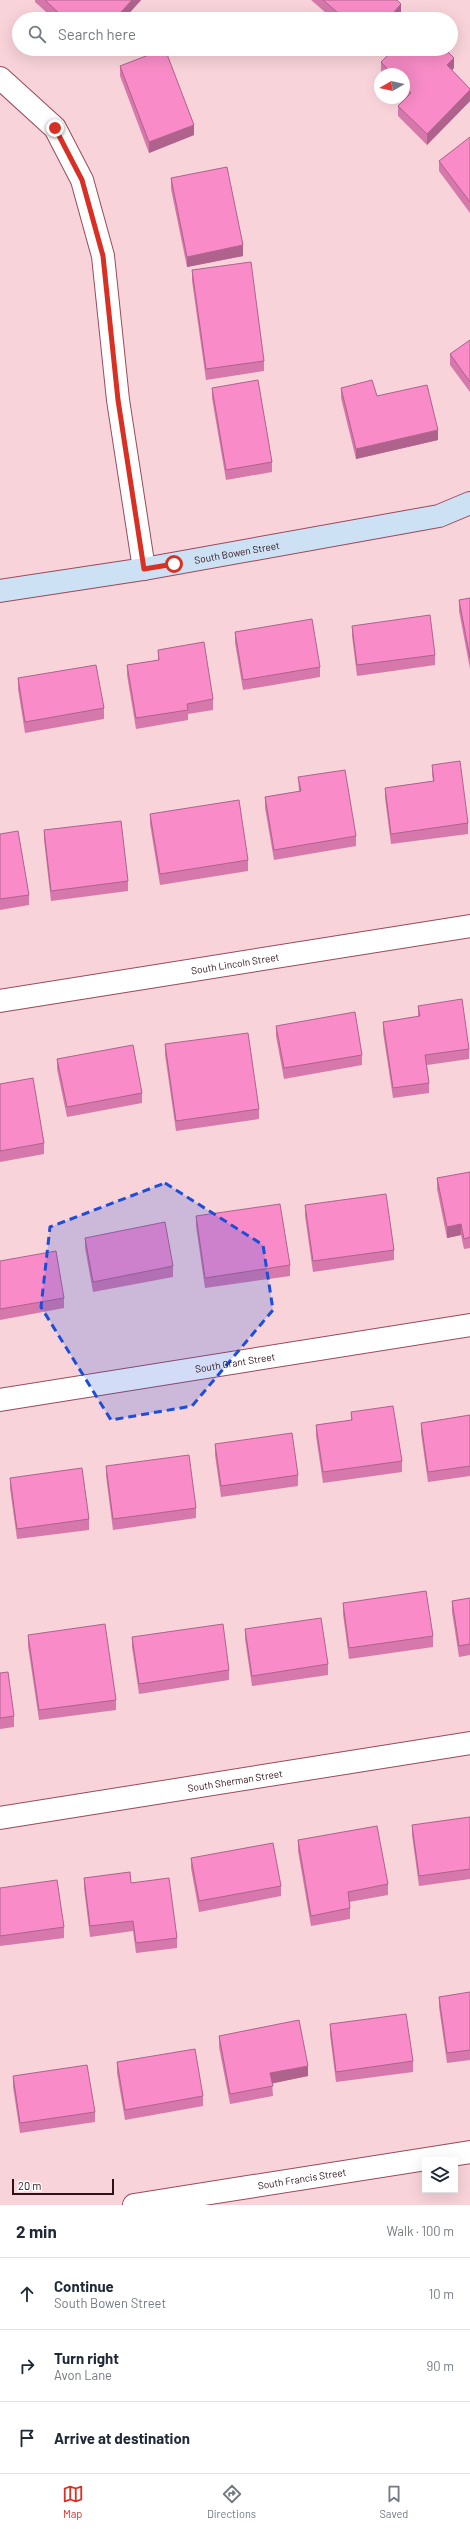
<!DOCTYPE html>
<html lang="en">
<head>
<meta charset="utf-8">
<style>
  :root { --surface:#fff; --page:#f2f2f3; --text:#1f2937; --muted:#747a83; --line:#e0e1e3; --accent:#d93025 }
  body { margin:0; font-family:Barlow,sans-serif; background:var(--page); color:var(--text) }
  .controls { position:absolute; right:12px; bottom:12px; display:grid; overflow:hidden; border-radius:0px; box-shadow:0 4px 16px #0002 }
  .controls button { width:36px; height:36px; display:grid; place-items:center; padding:0; border:0; border-bottom:1px solid var(--line); background:var(--surface); color:var(--text); font:20px sans-serif }
  .compass { position:absolute; left:374px; top:68px; width:36px; height:36px; border-radius:50%; background:var(--surface); box-shadow:0 4px 16px #0002; rotate:261deg }
  .scale { position:absolute; left:12px; bottom:10px; width:102px; box-sizing:border-box; padding-left:4px; border:2px solid #311119; border-top:0; font-size:11px; line-height:14px; white-space:nowrap; color:#311119; -webkit-text-stroke:3px #fff; paint-order:stroke }
  .stop { position:absolute; width:12px; height:12px; margin:-9px; border:3px solid #d93025; border-radius:50%; background:#fff }
  .stop.end { background:#d93025; border-color:#fff; box-shadow:0 1px 4px #0008 }
  .list { margin:0; padding:0; list-style:none }
  h2 { display:flex; justify-content:space-between; align-items:center; height:52px; margin:0; padding:0 16px; font-size:17px }
  h2 small { font-size:13px; font-weight:400; color:var(--muted) }
  .list li { display:grid; grid-template-columns:26px 1fr auto; gap:12px; align-items:center; box-sizing:border-box; height:72px; padding:0 16px; border-top:1px solid var(--line) }
  .list b { display:block; font-size:15px; white-space:nowrap }
  .list p { margin:0; font-size:13px; white-space:nowrap; color:var(--muted) }
  .list em { font-size:13px; font-style:normal; color:var(--muted) }
  .icon { flex:none; width:22px; height:22px; fill:none; stroke:currentColor; stroke-width:2; stroke-linecap:round; stroke-linejoin:round }
  .map { position:relative; flex:none; width:470px; height:2205px; overflow:hidden }
  .search { position:absolute; background:var(--surface); box-shadow:0 4px 16px #0002; left:12px; right:12px; top:12px; height:44px; display:flex; align-items:center; gap:10px; box-sizing:border-box; padding:0 14px; border-radius:22px; color:var(--muted); font-size:15px }
  .sheet { height:268px; background:var(--surface) }
  nav { display:flex; justify-content:space-around; align-items:center; box-sizing:border-box; height:56px; border-top:1px solid var(--line); background:var(--surface); font-size:11px; color:var(--muted) }
  nav a { display:grid; justify-items:center; gap:2px }
  nav .on { color:var(--accent) }
  .map>svg:first-child { display:block }
</style>
</head>
<body>
<div class="map">
<svg width="470" height="2205" viewBox="0 0 470 2205">
  <rect width="100%" height="100%" fill="#f8d3d9"/>
  <g fill="none" stroke-linecap="round" stroke-linejoin="round">
    <g stroke="#994a5c" stroke-width="24">
      <g id="street">
        <path d="M0 78 55 128 82 180 103 256 118 400 144 569"/>
        <path id="s1" d="M0 1001 470 926"/>
        <path id="s2" d="M0 1400 470 1325"/>
        <path id="s3" d="M0 1818 470 1743"/>
        <path id="s4" d="M134 2205 470 2152"/>
      </g>
    </g>
    <g stroke="#994a5c" stroke-width="24">
      <g id="secondary">
        <path id="s5" d="M0 591 144 569 439 516 470 503"/>
      </g>
    </g>
    <use href="#street" stroke="#fff" stroke-width="22"/>
    <use href="#secondary" stroke="#cde1f4" stroke-width="22"/>
  </g>
  <path fill="#d678ac" d="M35 0H141L124 19H54L35 2Z
    M311 0H397L401 14 397 19H333Z
    M86 49H97L92 54Z
    M381 62 454 68 452 70 470 89V101L427 145 398 116V106L406 98 404 96V74H382L381 73Z
    M120 66 194 135 149 153 120 76Z
    M470 137V213L439 171V161Z
    M171 178 243 256 187 267 171 189Z
    M192 270 264 361V371L206 380 192 281Z
    M470 340V392L450 365V354Z
    M212 388 272 462V472L226 480 212 398Z
    M341 388 377 396 438 440 356 459 341 398Z
    M470 598V669L459 611V600Z
    M352 626 435 655V665L357 676 352 636Z
    M235 632 320 667V677L243 690 235 643Z
    M158 650 213 699V710L188 714V720L136 729 127 675V665L158 660Z
    M18 678 104 708V719L25 733 18 689Z
    M432 765 468 823V834L391 844 385 798V788L433 781 432 775Z
    M298 777 356 836V846L274 860 265 808V797L299 791Z
    M150 814 248 860V871L160 885 150 824Z
    M44 830 128 881V891L51 901 44 840Z
    M0 834 29 895V905L0 910Z
    M418 1006 469 1049V1059L427 1065 429 1083V1093L393 1098 383 1032V1022L418 1017Z
    M276 1026 362 1055V1065L284 1079 276 1036Z
    M165 1044 259 1109V1119L176 1131 165 1055Z
    M57 1059 142 1093V1103L67 1117 57 1069Z
    M0 1084 44 1143V1154L0 1162Z
    M470 1172V1248L464 1249 461 1235 447 1238 437 1189V1178Z
    M305 1205 394 1250V1260L313 1272 305 1216Z
    M196 1216 290 1265V1276L205 1288 196 1226Z
    M85 1238 173 1266V1277L93 1292 85 1248Z
    M0 1261 64 1298V1308L0 1320Z
    M351 1412 402 1461V1472L323 1483 316 1436V1425L351 1420Z
    M470 1415V1476L428 1482 421 1433V1423Z
    M215 1444 298 1475V1486L221 1497 215 1455Z
    M106 1466 196 1508V1518L113 1530 106 1476Z
    M10 1478 89 1519V1530L17 1539 10 1488Z
    M470 1598V1655L459 1657 452 1612V1601Z
    M343 1603 433 1636V1647L349 1659 343 1614Z
    M245 1629 328 1664V1675L252 1686 245 1639Z
    M28 1635 116 1700V1710L39 1720 28 1646Z
    M132 1637 229 1670V1680L139 1694 132 1647Z
    M0 1673 14 1716V1727L0 1729Z
    M470 1817V1879L419 1886 412 1835V1825Z
    M298 1840 388 1884V1895L349 1902 350 1908V1919L311 1926 298 1851Z
    M191 1858 281 1886V1896L199 1912 191 1868Z
    M84 1878 131 1883 177 1938V1948L136 1953 133 1931 90 1937 84 1888Z
    M0 1888 64 1927V1938L0 1946Z
    M470 1992V2060L447 2063 439 2007V1997Z
    M330 2024 413 2061V2072L336 2082 330 2035Z
    M219 2036 308 2076 272 2083 273 2096 230 2104 219 2047Z
    M117 2062 203 2096V2106L125 2120 117 2073Z
    M13 2076 95 2112V2122L20 2133 13 2087Z"/>
  <path fill="#ae628c" d="M132 0H141L124 19H115Z
    M401 4V14L397 19H388Z
    M92 49H97L92 54Z
    M454 58V68L447 75V65Z
    M470 90V101L427 145V134Z
    M194 125V135L149 153V142Z
    M243 245V256L187 267V257Z
    M438 430V440L356 459V449Z
    M461 1224V1235L447 1238V1227Z
    M308 2066V2076L270 2084V2073Z"/>
  <path fill="#f98cc8" stroke="#ae628c" d="M45 0H132L115 19H65Z
    M323 0H397L401 4 388 19H345Z
    M164 49H165L194 125 149 142 120 66Z
    M394 49H445L454 58 447 65 470 89V90L427 134 398 106 411 93 404 86V74H392L381 62Z
    M470 137V202L439 161Z
    M227 167 243 245 187 257 171 178Z
    M251 262 264 361 206 369 192 270Z
    M470 340V382L450 354Z
    M258 380 272 462 226 470 212 388Z
    M372 380 377 396 427 385 438 430 356 449 341 388Z
    M470 598V658L459 600Z
    M430 615 435 655 357 665 352 626Z
    M312 619 320 667 243 680 235 632Z
    M204 642 213 699 187 704 188 710 136 718 127 665 159 660 158 650Z
    M96 665 104 708 25 722 18 678Z
    M460 761 468 823 391 834 385 788 434 781 432 765Z
    M345 770 356 836 274 850 265 797 301 791 298 777Z
    M239 800 248 860 160 874 150 814Z
    M121 821 128 881 51 891 44 830Z
    M18 831 29 895 0 899V834Z
    M462 999 469 1049 425 1055 429 1083 393 1088 383 1022 420 1016 418 1006Z
    M355 1012 362 1055 284 1068 276 1026Z
    M248 1033 259 1109 176 1121 165 1044Z
    M133 1045 142 1093 67 1107 57 1059Z
    M33 1078 44 1143 0 1151V1084Z
    M470 1172V1237L464 1239 461 1224 447 1227 437 1178Z
    M386 1194 394 1250 313 1261 305 1205Z
    M280 1204 290 1265 205 1278 196 1216Z
    M165 1222 173 1266 93 1282 85 1238Z
    M56 1251 64 1298 0 1309V1261Z
    M393 1406 402 1461 323 1472 316 1425 352 1420 351 1412Z
    M470 1415V1466L428 1472 421 1423Z
    M292 1433 298 1475 221 1486 215 1444Z
    M189 1455 196 1508 113 1519 106 1466Z
    M82 1468 89 1519 17 1529 10 1478Z
    M426 1591 433 1636 349 1648 343 1603Z
    M470 1598V1644L459 1646 452 1601Z
    M321 1618 328 1664 252 1676 245 1629Z
    M105 1624 116 1700 39 1710 28 1635Z
    M223 1624 229 1670 139 1684 132 1637Z
    M8 1672 14 1716 0 1718V1673Z
    M470 1817V1869L419 1876 412 1825Z
    M377 1826 388 1884 348 1892 350 1908 311 1916 298 1840Z
    M273 1843 281 1886 199 1901 191 1858Z
    M130 1872 131 1883 169 1878 177 1938 136 1943 133 1921 90 1926 84 1878Z
    M57 1880 64 1927 0 1936V1888Z
    M470 1992V2050L447 2053 439 1997Z
    M406 2014 413 2061 336 2072 330 2024Z
    M299 2020 308 2066 270 2073 273 2086 230 2094 219 2036Z
    M195 2049 203 2096 125 2110 117 2062Z
    M87 2065 95 2112 20 2123 13 2076Z"/>
  <g fill="none" stroke-linecap="round" stroke-linejoin="round">
    <path stroke="#d93025" stroke-width="5" d="M55 128 82 180 103 256 118 400 144 569 174 564"/>
  </g>
  <path fill="#1d4ed8" fill-opacity="0.2" stroke="#1d4ed8" stroke-width="3" stroke-dasharray="8 5" stroke-linejoin="round" d="M165 1183 263 1245 273 1310 192 1406 111 1420 41 1307 50 1227Z"/>
  <g text-anchor="middle" stroke-width="3" stroke-linejoin="round" paint-order="stroke">
    <g font-size="10" fill="#311119" stroke="#fff">
      <text dy="4" stroke="none"><textPath href="#s5" startOffset="240">South Bowen Street</textPath></text>
      <text dy="4" stroke="none"><textPath href="#s1" startOffset="238">South Lincoln Street</textPath></text>
      <text dy="4" stroke="none"><textPath href="#s2" startOffset="238">South Grant Street</textPath></text>
      <text dy="4" stroke="none"><textPath href="#s3" startOffset="238">South Sherman Street</textPath></text>
      <text dy="4" stroke="none"><textPath href="#s4" startOffset="170">South Francis Street</textPath></text>
    </g>
  </g>
</svg>
<div class="controls">
<button><svg class="icon" aria-label="layers" viewBox="0 0 24 24"><path d="M12 4l9 5-9 5-9-5zM3 14l9 5 9-5"/></svg></button>
</div>
<svg class="compass" viewBox="-18 -18 36 36"><path d="M0-13l5 13h-10z" fill="#e53935"/><path d="M0 13l5-13h-10z" fill="#747a83"/></svg>
<div class="scale">20 m</div>
<div class="stop" style="left:174px;top:564px"></div>
<div class="stop end" style="left:55px;top:128px"></div>
<div class="search"><svg class="icon" aria-label="search" viewBox="0 0 24 24"><circle cx="10" cy="10" r="6"/><path d="M15 15l6 6"/></svg>Search here</div>
</div>
<section class="sheet">
<h2>2 min<small>Walk · 100 m</small></h2>
<ul class="list">
<li><svg class="icon" aria-label="ahead" viewBox="0 0 24 24"><path d="M12 20V5M6 11l6-6 6 6"/></svg><div><b>Continue</b><p>South Bowen Street</p></div><em>10 m</em></li>
<li><svg class="icon" aria-label="right" viewBox="0 0 24 24"><path d="M7 20v-9h11M14 6l5 5-5 5"/></svg><div><b>Turn right</b><p>Avon Lane</p></div><em>90 m</em></li>
<li><svg class="icon" aria-label="arrive" viewBox="0 0 24 24"><path d="M6 21V4h12l-3 4 3 4H6"/></svg><div><b>Arrive at destination</b></div></li>
</ul>
</section>
<nav>
<a class="on"><svg class="icon" aria-label="map" viewBox="0 0 24 24"><path d="M3 6l6-2 6 2 6-2v14l-6 2-6-2-6 2zM9 4v14M15 6v14"/></svg>Map</a>
<a><svg class="icon" aria-label="directions" viewBox="0 0 24 24"><path d="M12 3l9 9-9 9-9-9zM9 14v-3h6M13 9l2 2-2 2"/></svg>Directions</a>
<a><svg class="icon" aria-label="saved" viewBox="0 0 24 24"><path d="M7 4h10v16l-5-4-5 4z"/></svg>Saved</a>
</nav>
</body>
</html>
